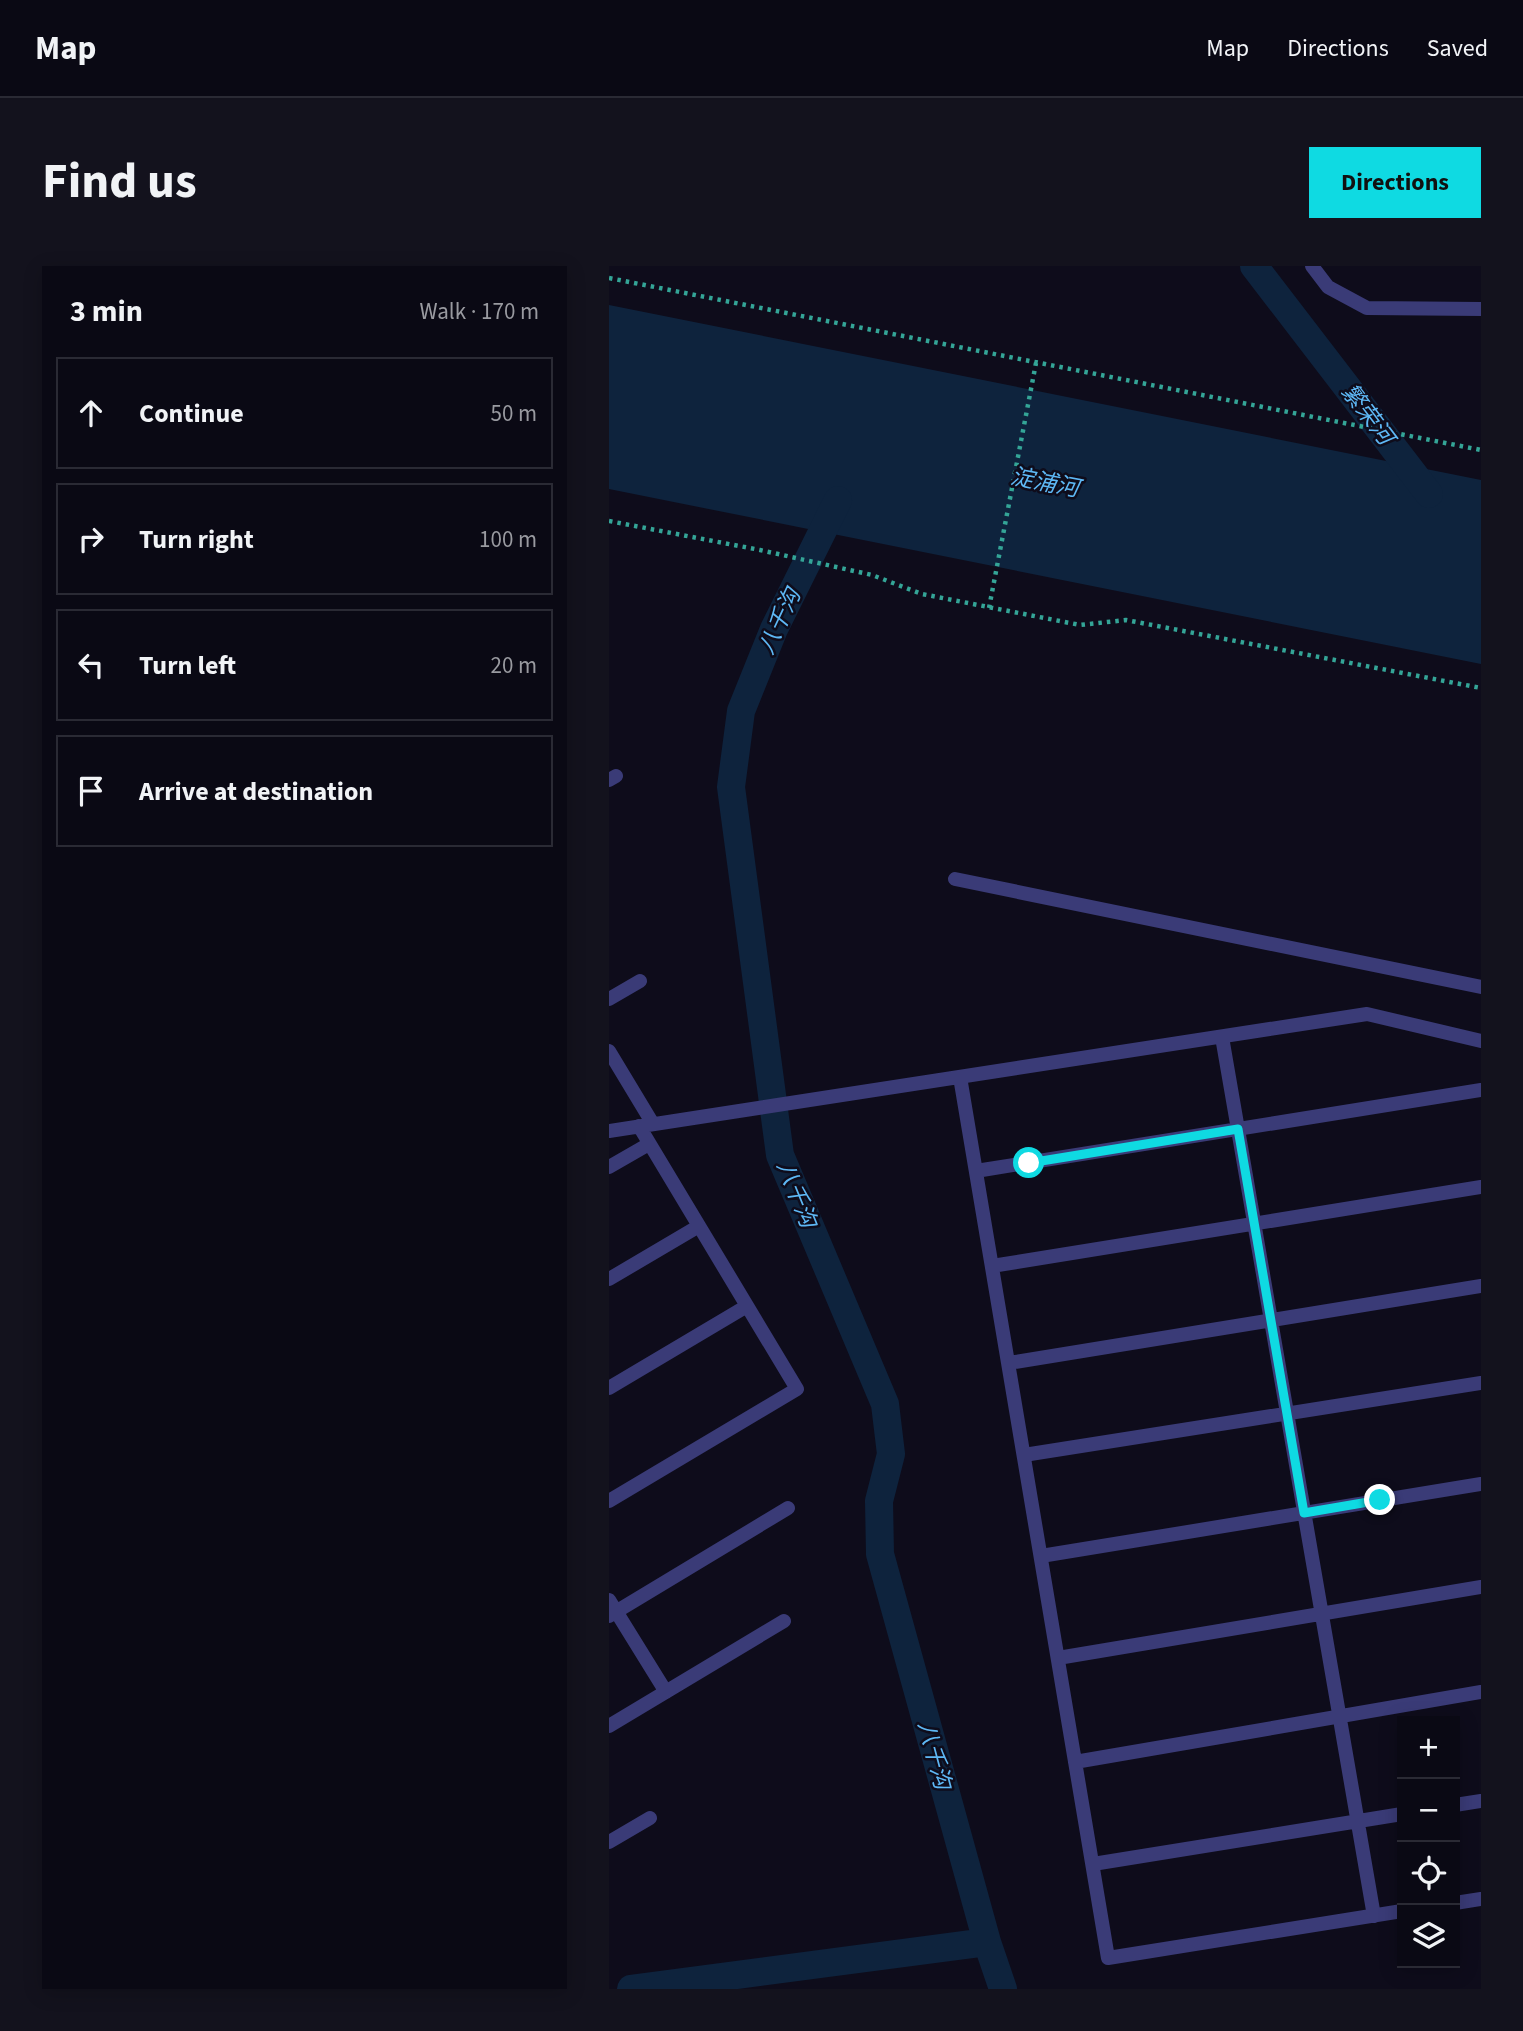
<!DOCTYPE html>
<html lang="en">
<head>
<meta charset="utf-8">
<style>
  :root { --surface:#0a0914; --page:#13121d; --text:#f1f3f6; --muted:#999aa0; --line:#2a2a34; --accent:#0fdae2 }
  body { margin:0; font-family:"Source Sans 3","Noto Sans SC",sans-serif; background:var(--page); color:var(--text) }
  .controls { position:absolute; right:21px; bottom:21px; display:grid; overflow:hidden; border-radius:0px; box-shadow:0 4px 18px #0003 }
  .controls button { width:63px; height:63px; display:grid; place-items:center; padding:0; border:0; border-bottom:2px solid var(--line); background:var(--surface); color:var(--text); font:35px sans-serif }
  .stop { position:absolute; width:21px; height:21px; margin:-16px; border:5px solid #0fdae2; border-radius:50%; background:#fff }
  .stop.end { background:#0fdae2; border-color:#fff; box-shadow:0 2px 7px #0008 }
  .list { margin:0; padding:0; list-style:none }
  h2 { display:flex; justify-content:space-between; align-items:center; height:91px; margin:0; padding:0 28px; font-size:30px }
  h2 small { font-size:23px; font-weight:400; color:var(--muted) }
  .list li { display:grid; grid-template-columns:46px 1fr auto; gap:21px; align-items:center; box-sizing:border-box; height:112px; margin:0 14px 14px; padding:0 14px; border:2px solid var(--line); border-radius:0px }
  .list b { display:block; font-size:26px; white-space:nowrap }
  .list em { font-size:23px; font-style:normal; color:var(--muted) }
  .icon { flex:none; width:38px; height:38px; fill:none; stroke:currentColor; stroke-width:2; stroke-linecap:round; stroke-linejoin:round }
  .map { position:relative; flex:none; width:872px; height:1723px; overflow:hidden; border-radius:0px }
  header { display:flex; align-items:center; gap:42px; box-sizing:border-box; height:98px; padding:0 35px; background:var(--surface); border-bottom:2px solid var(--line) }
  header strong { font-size:33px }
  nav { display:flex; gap:38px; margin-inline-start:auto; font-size:24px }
  .intro { display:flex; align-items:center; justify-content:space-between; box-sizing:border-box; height:168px; padding:0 42px }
  h1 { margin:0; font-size:49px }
  .button { padding:18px 32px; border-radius:0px; background:var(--accent); color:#111; font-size:24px; font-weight:700 }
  main { display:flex; gap:42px; padding:0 42px }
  aside { flex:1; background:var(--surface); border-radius:0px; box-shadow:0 4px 18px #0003 }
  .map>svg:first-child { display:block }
</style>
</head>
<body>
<header>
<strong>Map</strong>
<nav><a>Map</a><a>Directions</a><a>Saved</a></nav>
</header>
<div class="intro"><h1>Find us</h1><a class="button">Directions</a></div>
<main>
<aside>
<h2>3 min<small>Walk · 170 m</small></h2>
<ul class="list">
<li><svg class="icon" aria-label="ahead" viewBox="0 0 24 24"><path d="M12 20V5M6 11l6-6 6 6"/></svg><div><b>Continue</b></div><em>50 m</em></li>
<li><svg class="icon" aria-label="right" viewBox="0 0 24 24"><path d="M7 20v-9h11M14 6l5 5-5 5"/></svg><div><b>Turn right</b></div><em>100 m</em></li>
<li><svg class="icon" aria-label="left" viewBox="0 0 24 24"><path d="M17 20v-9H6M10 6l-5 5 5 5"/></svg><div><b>Turn left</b></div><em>20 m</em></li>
<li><svg class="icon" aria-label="arrive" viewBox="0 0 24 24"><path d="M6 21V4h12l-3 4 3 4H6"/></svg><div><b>Arrive at destination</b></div></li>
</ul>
</aside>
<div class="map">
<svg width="872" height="1723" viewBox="0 0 872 1723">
  <rect width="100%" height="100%" fill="#0e0c1b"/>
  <path fill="#0e233d" d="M0 39 872 214V398L0 223Z"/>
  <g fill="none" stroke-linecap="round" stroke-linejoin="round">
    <path stroke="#0e233d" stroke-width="28" d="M645 0 820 228
      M229 234 165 363 132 445 122 521 171 889 276 1138 282 1188 270 1235 271 1288 378 1676 394 1723
      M22 1723 378 1676"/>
    <path stroke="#34a597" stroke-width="4.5" stroke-dasharray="3.5 5" stroke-linecap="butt" d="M0 12 872 184
      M0 255 151 284 263 309 313 328 471 359 517 354 872 422
      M380 342 427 97"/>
    <path stroke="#3a3b77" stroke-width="14" d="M703 0 719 21 758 42 872 43
      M0 514 7 510
      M346 613 872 721
      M0 733 31 715
      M613 771 765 1650
      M0 785 44 858
      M351 811 499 1692 793 1645
      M0 865 758 748 872 775
      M0 901 40 878
      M367 905 872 824
      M383 1000 872 921
      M0 1013 90 960
      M400 1097 872 1020
      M0 1122 138 1040
      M415 1189 872 1117
      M0 1235 188 1123 30 860
      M432 1290 872 1218
      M0 1334 57 1426
      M0 1350 179 1242
      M449 1392 872 1321
      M0 1460 175 1355
      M466 1496 872 1426
      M846 1539 872 1535
      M0 1576 41 1552
      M484 1598 793 1548
      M846 1637 872 1633"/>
  </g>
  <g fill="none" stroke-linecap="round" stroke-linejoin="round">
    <path stroke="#0fdae2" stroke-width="9" d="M420 897 629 863 695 1247 771 1234"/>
  </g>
  <g text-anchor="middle" stroke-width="5" stroke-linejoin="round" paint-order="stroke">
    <g font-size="23" font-style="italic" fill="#5eb8f5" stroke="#0e0c1b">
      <text transform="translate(759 148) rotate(53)" y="8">繁荣河</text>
      <text transform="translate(436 216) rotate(11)" y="8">淀浦河</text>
      <text transform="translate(170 355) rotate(-65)" y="8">八千沟</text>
      <text transform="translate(188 928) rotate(68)" y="8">八千沟</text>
      <text transform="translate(326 1489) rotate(75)" y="8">八千沟</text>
    </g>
  </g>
</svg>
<div class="controls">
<button>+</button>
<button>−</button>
<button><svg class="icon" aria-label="locate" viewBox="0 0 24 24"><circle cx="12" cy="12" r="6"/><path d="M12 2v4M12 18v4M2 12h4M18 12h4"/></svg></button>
<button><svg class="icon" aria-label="layers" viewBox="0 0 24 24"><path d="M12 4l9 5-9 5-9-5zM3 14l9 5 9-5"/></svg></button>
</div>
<div class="stop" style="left:420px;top:897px"></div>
<div class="stop end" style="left:771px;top:1234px"></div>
</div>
</main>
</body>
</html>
